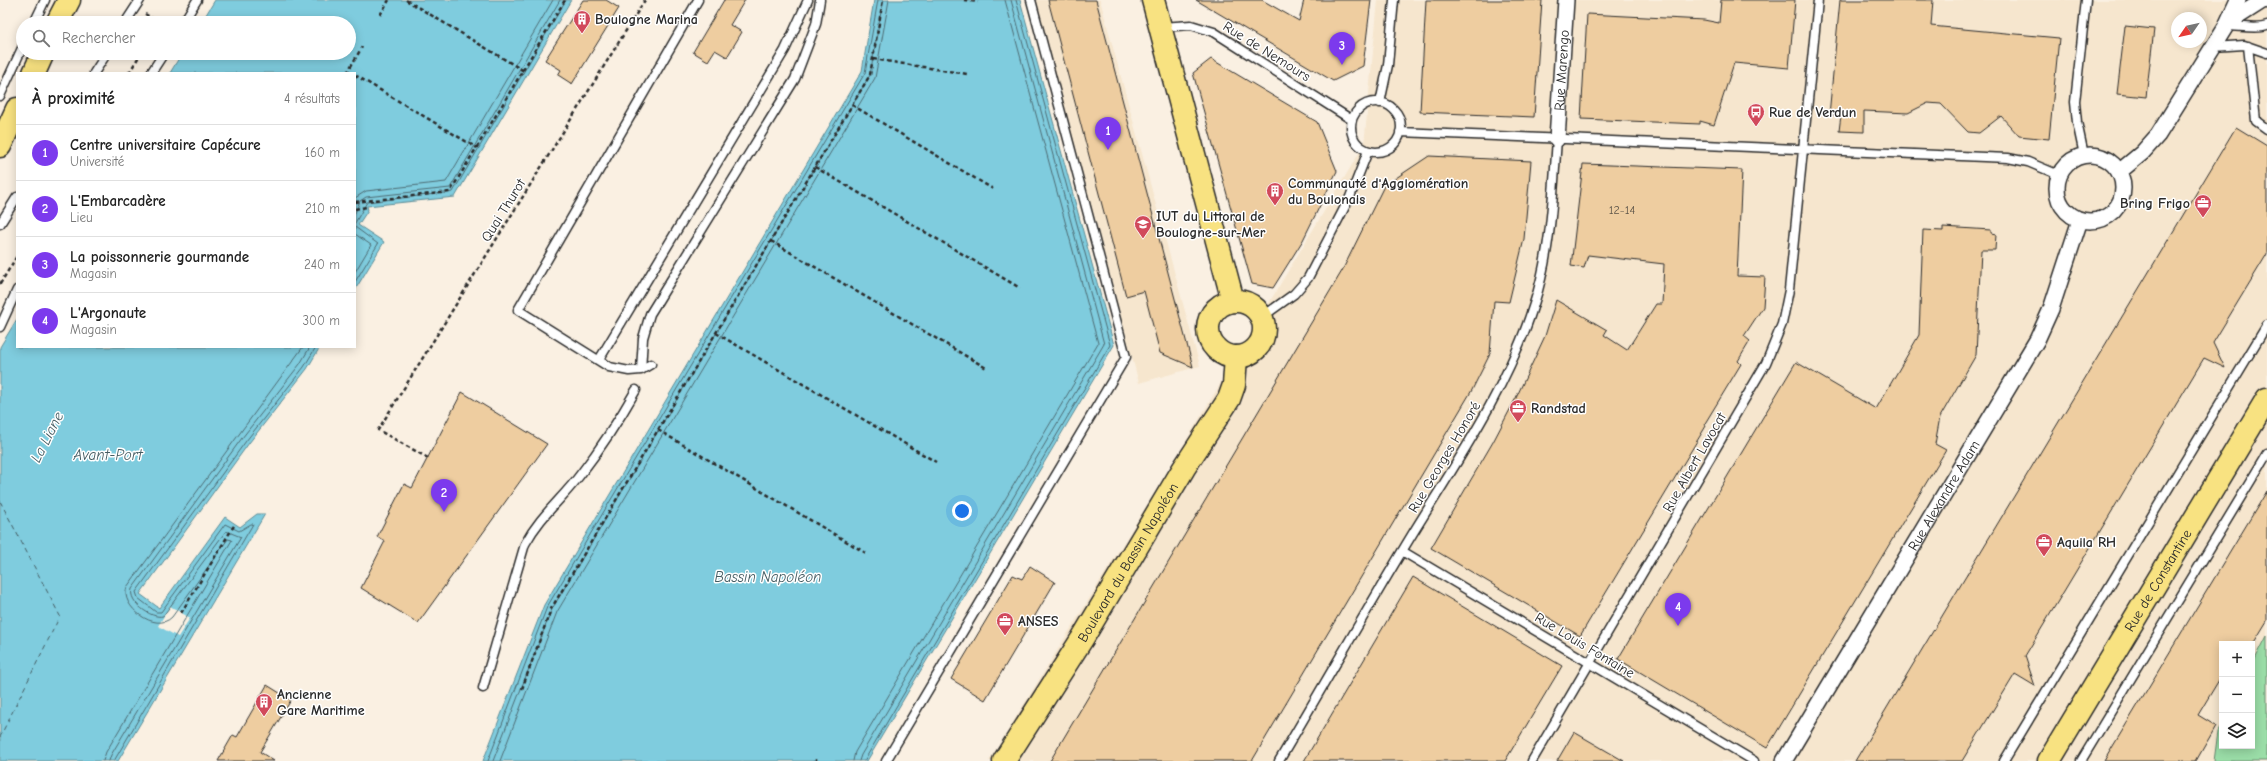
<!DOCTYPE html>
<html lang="fr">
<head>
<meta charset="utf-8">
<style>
  :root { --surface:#fff; --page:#f6f6f6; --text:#222; --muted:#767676; --line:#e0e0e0; --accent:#7c3aed }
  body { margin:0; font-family:"Comic Neue",sans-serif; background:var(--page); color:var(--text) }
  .controls { position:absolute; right:12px; bottom:12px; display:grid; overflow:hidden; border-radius:0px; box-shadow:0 2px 10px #0003 }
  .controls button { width:36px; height:36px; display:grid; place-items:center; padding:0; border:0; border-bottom:1px solid var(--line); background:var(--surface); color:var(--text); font:20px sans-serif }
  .compass { position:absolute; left:2171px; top:12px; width:36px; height:36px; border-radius:50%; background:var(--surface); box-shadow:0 2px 10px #0003; rotate:236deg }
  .you { position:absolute; left:962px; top:511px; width:14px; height:14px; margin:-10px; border:3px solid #fff; border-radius:50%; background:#1a73e8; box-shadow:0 0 0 6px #1a73e833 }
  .badge { display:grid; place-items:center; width:26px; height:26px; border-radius:50%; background:var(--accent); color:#fff; font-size:13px; font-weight:700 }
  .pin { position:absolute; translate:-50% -33px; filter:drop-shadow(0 1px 2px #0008) }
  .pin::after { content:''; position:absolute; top:21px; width:14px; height:12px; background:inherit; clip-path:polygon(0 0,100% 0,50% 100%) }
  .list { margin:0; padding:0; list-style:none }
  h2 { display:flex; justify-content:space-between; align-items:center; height:52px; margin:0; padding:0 16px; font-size:17px }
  h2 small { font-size:13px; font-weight:400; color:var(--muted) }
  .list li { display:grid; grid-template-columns:26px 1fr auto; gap:12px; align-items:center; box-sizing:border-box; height:56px; padding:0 16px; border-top:1px solid var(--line) }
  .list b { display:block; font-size:15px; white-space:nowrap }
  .list p { margin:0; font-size:13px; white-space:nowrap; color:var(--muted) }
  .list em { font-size:13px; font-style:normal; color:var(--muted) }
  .icon { flex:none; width:22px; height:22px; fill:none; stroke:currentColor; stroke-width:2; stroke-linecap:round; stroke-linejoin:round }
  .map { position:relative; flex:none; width:2267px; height:761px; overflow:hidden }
  .search { position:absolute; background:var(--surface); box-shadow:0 2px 10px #0003; left:16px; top:16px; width:340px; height:44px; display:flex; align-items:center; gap:10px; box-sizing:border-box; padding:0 14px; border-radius:22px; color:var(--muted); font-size:15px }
  .panel { position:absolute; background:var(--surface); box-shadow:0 2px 10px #0003; left:16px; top:72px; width:340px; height:276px; border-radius:0px }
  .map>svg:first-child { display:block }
</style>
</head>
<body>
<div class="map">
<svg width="2267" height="761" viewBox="0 0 2267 761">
  <rect width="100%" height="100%" fill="#faf0e2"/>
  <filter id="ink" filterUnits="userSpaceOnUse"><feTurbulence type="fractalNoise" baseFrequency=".025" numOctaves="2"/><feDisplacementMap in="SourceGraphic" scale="8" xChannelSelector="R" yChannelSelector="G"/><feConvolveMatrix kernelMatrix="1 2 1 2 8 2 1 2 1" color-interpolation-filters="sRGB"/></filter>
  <g filter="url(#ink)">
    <path fill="#f6e6ce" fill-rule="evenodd" d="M1035 0H1100L1200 366 1139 383Z
      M1378 0H2267V636L2252 665V644H2222V724L2218 732 2214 761H989L1163 479 1364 145ZM2177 18H2201V42H2177Z"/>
    <path fill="#9bdea8" stroke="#63846a" d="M2267 636V761H2214L2218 732 2222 724V746H2252V665Z"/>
    <path fill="#7fccde" stroke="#5d8c96" d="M215 0H571L455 197 367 206 368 210 358 225 384 242 355 290V73H170L182 53H349V23H201Z
      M874 0H1020L1114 345 867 761H483L544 605 862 71Z
      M17 319V347H320L307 369 249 443 140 594 159 608 225 517 240 527 257 514H265L118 761H0V347Z"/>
    <path fill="#faf0e2" d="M170 606 190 618 178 637 158 626Z"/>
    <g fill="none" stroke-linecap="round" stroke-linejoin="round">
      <path stroke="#4d6b73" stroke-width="1" d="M355 198 366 191 446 182 553 0
        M355 213 360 201 366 197 450 188 560 0
        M355 223 367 202 453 192 566 0
        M355 227 378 244 355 282
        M355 234 371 245 355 272
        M103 761 106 752 232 540 228 539 172 617C156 634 119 606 127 587L303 347
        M109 761 111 755 241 537 226 531 163 616C151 619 128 602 132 589L242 438 300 364 310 347
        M114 761 253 524H251L239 531 225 524 161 612H156L138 598 136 592 246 441 304 367 316 347
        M488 761 547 607 865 73 878 0
        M493 761 552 609 870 75 883 0
        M500 761 557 612 875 78 889 0
        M853 761 855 752 1098 343 1005 0
        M859 761 861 755 1104 344 1011 0
        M864 761 1110 345 1016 0"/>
      <path stroke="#445b61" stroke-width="1" stroke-dasharray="5 4" stroke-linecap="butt" d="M0 501 60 616 0 737"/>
    </g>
    <path fill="#eecda0" stroke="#2b2b2b" d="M583 0H606L619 8 572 84 558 75 561 70 545 60Z
      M724 0H745L730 25 742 32 727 57 715 50 708 61 693 52Z
      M1048 0H1096L1193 367 1160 353 1144 291 1126 296Z
      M1196 0H1262L1299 21 1304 0H1371L1363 66 1333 81Z
      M1426 0H1542L1534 117 1420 112Z
      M1721 0H1795L1789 68 1734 63 1714 125 1700 121V124L1581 119 1587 14 1704 20 1719 23Z
      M1840 0H1933L1931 26 2059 38 2049 139 2019 136 2001 116 1979 133 1968 132 1941 104 1928 103 1908 113 1864 111V132L1839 131 1841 115H1829Z
      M2125 26 2154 29 2146 97 2117 94Z
      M1211 59 1317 122 1337 171 1303 240 1273 288 1252 284 1193 73Z
      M2236 127 2267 146V254L2213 343 2225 368 2204 358 2025 656 2035 686 2015 674 1962 761H1855Z
      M1429 156 1531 161 1524 239 1509 302 1494 301 1490 354 1472 390 1252 761H1050L1342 271 1384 186Z
      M1583 164 1742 170 1737 276 1765 277 1763 307 1744 336 1750 341 1738 361 1741 364 1704 425 1706 426 1580 636 1431 548 1493 442 1516 398 1545 336 1556 300 1607 330 1604 335 1627 350 1656 304H1662L1664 264 1588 255 1584 268 1571 266Z
      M1943 227 1991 230V233L1996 234 1995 250H1981L1976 355 1940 417 1935 444 1946 450 1767 748 1618 659 1796 362 1876 409 1919 335 1923 230 1943 231Z
      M462 392 547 444 418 623 361 588 385 541 377 537 404 484 412 488Z
      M2267 491V621L2253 644H2222V675L2198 715 2216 726 2196 761H2104Z
      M1030 566 1055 582 985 700 951 679 1013 575 1022 579Z
      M1413 577 1562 666 1505 761H1304Z
      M267 685 291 700 260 752 274 761H218L233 735 237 737Z
      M1574 732 1624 761H1557Z"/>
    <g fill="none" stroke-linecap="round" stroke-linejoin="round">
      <g stroke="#2b2b2b" stroke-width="11">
        <path id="lane" d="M34 23 45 0
          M125 23 140 0
          M183 23 197 0
          M2227 26C2239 26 2257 30 2267 26
          M1161 27 1191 25 1214 32 1352 120
          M2248 46 2256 121 2267 129
          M2213 47 2244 45 2267 53
          M94 73 107 53
          M151 73 164 53
          M0 96 23 46
          M1351 127a25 25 0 1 1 50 0a25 25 0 1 1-50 0Z
          M1380 103 1388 65 1394 0
          M1400 132 2008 158 2028 162 2059 175
          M2084 155 2077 122 2075 102 2086 0
          M0 224 17 197
          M1262 317 1294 294 1308 278 1350 197 1368 151
          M0 327 17 290
          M599 360 785 50 808 0
          M651 364 641 370 629 371 609 367 518 310 698 0
          M641 370 643 338 650 314 795 79 816 24 820 0
          M1402 551 1754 761
          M483 688 525 544C540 516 562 499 580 475 601 448 619 420 636 390
          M886 761 1126 357 1031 0
          M1279 761C1324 685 1367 609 1413 533 1458 460 1508 387 1534 304 1551 252 1553 194 1557 139
          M1532 761 1766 363 1782 324 1789 290 1818 0
          M2004 761 2267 325
          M2081 761 2267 454"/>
      </g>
      <g stroke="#2b2b2b" stroke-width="18">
        <g id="street">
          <path d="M2228 23 2264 0"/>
          <path id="s1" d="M1557 139 1566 0"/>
          <circle cx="2090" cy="188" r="33"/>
          <path d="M2119 172 2142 153 2158 135 2226 26 2238 0"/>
          <path id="s2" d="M1784 761 2037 340 2051 309 2080 220"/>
        </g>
      </g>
      <g stroke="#2b2b2b" stroke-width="25">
        <g id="primary">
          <path d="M1153 0 1233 301"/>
          <path d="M57 23 69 0"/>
          <path d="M34 73 43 53"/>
          <path d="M0 146 17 109"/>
          <circle cx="1236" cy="329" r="28"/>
          <path id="s3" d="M1004 761 1082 639 1184 468 1229 399 1234 385 1236 357"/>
          <path id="s4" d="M2049 761 2267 399"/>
        </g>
      </g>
      <path stroke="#2b2b2b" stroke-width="2.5" stroke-dasharray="4 3" stroke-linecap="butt" d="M406 0 524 71
        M964 0 978 2
        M145 14 159 22
        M380 15 389 0
        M873 59 967 74
        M129 73 141 53
        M347 73 362 47
        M355 75 477 148
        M852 105 993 189
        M815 167 1020 288
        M355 202 450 192 565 0
        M355 209 367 207
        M771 241 988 369
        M0 284 17 256
        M716 333 936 462
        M658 430 866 553
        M428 458 378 430 645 0
        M181 613 235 524
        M522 689 551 609 870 75 883 0
        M816 759V761"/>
      <use href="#lane" stroke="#fff" stroke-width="8"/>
      <use href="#street" stroke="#fff" stroke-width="15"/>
      <use href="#primary" stroke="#f8e281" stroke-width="22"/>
    </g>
  </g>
  <defs>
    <g id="building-pin" transform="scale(0.9)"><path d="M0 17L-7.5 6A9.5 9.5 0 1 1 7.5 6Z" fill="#d1495b" stroke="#fff"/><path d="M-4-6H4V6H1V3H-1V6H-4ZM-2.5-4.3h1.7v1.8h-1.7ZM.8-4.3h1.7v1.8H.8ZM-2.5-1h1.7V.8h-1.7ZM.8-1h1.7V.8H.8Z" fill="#fff"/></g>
    <g id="bus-pin" transform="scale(0.9)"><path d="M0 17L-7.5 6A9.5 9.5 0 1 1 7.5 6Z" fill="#d1495b" stroke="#fff"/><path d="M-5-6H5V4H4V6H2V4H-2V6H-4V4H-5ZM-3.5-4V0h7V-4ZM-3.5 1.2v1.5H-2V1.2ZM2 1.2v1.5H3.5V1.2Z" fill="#fff"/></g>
    <g id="office-pin" transform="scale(0.9)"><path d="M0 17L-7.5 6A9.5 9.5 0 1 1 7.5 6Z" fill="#d1495b" stroke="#fff"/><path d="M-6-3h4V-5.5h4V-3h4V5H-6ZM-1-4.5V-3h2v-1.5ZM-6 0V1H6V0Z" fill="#fff"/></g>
    <g id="university-pin" transform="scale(0.9)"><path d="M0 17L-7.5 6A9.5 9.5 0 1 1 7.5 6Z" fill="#d1495b" stroke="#fff"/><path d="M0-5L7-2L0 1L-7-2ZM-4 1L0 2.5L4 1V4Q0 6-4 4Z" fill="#fff"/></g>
  </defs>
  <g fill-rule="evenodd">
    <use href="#building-pin" x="582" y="19"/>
    <use href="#bus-pin" x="1756" y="112"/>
    <use href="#building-pin" x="1275" y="191"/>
    <use href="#office-pin" x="2203" y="203"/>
    <use href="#university-pin" x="1143" y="224"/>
    <use href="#office-pin" x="1518" y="408"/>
    <use href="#office-pin" x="2044" y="542"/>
    <use href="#office-pin" x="1005" y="621"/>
    <use href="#building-pin" x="264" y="702"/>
  </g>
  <g text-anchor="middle" stroke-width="3" stroke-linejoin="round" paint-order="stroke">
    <g font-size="12" fill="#5c5448">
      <text x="1622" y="214">12-14</text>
    </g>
    <g font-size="14" font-weight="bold" fill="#2b2b2b" stroke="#fff" text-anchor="start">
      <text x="595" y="24">Boulogne Marina</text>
      <text x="1769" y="117">Rue de Verdun</text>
      <text x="1288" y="188">Communauté d'Agglomération<tspan x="1288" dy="16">du Boulonais</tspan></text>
      <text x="2190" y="208" text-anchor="end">Bring Frigo</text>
      <text x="1156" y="221">IUT du Littoral de<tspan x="1156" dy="16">Boulogne-sur-Mer</tspan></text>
      <text x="1531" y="413">Randstad</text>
      <text x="2057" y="547">Aquila RH</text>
      <text x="1018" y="626">ANSES</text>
      <text x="277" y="699">Ancienne<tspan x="277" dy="16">Gare Maritime</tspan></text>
    </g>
    <g font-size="14" fill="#2b2b2b" stroke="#fff">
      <text transform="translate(1267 51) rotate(32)" y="5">Rue de Nemours</text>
      <text dy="5" stroke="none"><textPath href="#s1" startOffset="69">Rue Marengo</textPath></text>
      <text transform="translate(503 210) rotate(-58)" y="5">Quai Thurot</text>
      <text transform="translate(1444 457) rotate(-59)" y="5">Rue Georges Honoré</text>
      <text transform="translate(1694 462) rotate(-60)" y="5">Rue Albert Lavocat</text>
      <text dy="5" stroke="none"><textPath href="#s2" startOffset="310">Rue Alexandre Adam</textPath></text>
      <text dy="5" stroke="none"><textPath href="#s3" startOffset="234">Boulevard du Bassin Napoléon</textPath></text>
      <text dy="5" stroke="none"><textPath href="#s4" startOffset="211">Rue de Constantine</textPath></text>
      <text transform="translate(1585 645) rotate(31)" y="5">Rue Louis Fontaine</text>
    </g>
    <g font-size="15" font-style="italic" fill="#445b61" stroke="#fff">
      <text transform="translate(47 437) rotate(-63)" y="5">La Liane</text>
      <text x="108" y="460">Avant-Port</text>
      <text x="768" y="582">Bassin Napoléon</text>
    </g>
  </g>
</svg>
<div class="controls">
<button>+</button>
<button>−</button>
<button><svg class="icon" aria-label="layers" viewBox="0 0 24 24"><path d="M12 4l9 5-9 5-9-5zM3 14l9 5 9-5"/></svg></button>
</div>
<svg class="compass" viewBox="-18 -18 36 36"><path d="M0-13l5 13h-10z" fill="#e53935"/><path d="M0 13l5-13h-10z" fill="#767676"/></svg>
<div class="you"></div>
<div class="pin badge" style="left:1108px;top:150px">1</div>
<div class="pin badge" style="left:444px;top:512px">2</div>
<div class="pin badge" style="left:1342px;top:65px">3</div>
<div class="pin badge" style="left:1678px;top:626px">4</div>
<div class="search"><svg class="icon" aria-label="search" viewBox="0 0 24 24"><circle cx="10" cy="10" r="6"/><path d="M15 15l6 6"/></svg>Rechercher</div>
<section class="panel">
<h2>À proximité<small>4 résultats</small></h2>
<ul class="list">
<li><span class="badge">1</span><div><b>Centre universitaire Capécure</b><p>Université</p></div><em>160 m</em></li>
<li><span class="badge">2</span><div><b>L'Embarcadère</b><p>Lieu</p></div><em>210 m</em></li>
<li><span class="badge">3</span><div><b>La poissonnerie gourmande</b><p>Magasin</p></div><em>240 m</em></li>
<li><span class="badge">4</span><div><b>L'Argonaute</b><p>Magasin</p></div><em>300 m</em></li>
</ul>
</section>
</div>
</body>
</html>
